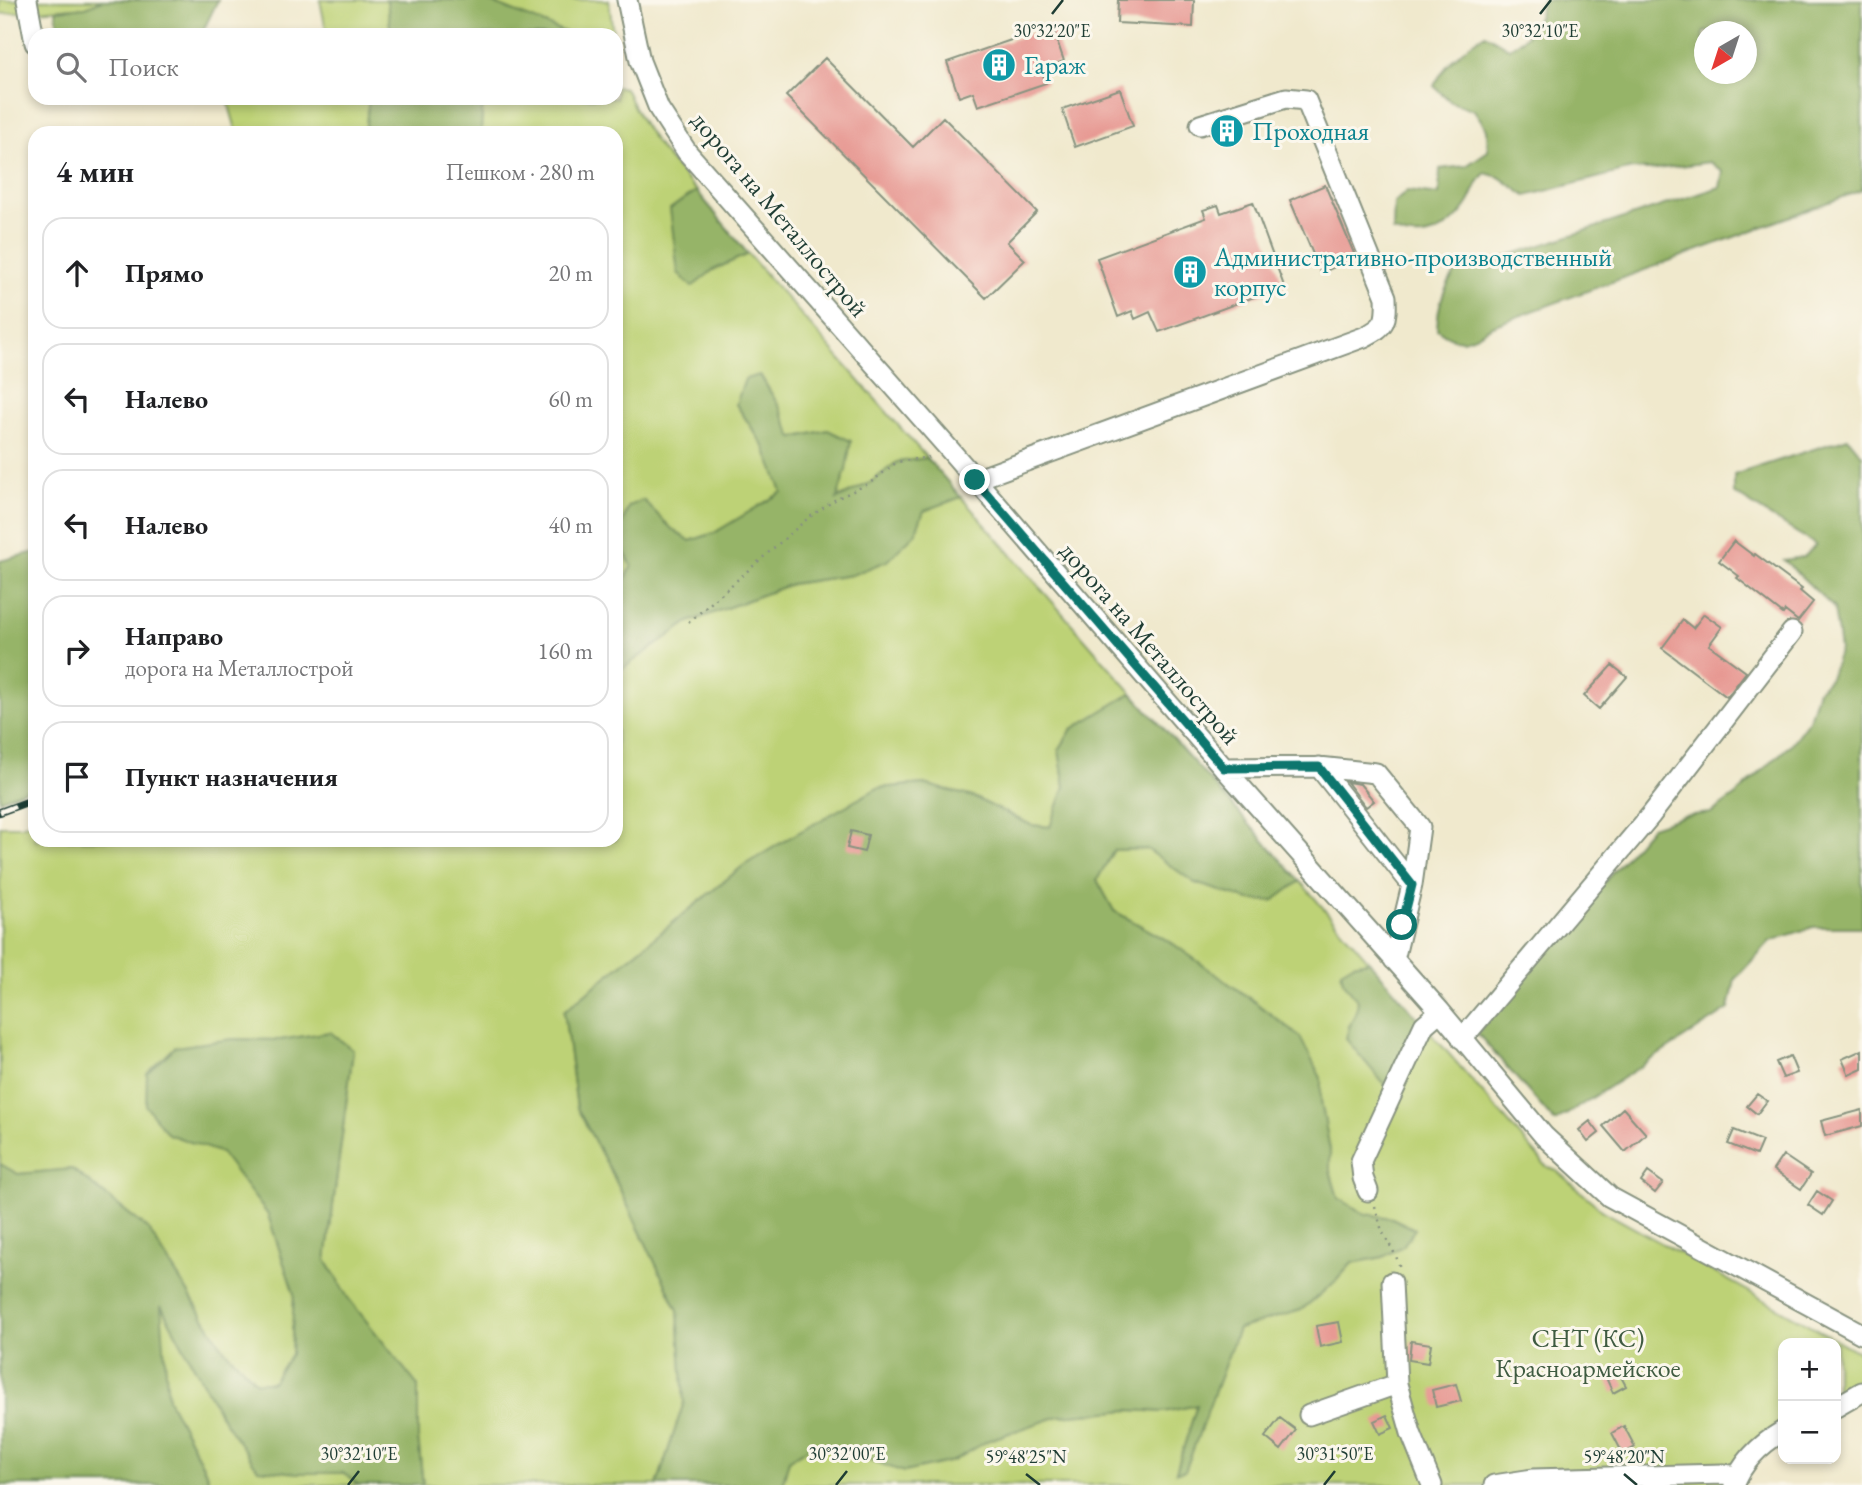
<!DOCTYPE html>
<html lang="ru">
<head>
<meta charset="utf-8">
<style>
  :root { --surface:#fff; --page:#f2f2f2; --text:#202124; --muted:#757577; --line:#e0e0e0 }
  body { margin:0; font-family:"EB Garamond",serif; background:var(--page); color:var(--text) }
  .controls { position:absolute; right:21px; bottom:21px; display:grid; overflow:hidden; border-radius:14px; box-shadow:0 4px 10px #0003 }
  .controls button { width:63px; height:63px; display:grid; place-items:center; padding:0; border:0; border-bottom:2px solid var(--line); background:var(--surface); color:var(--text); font:35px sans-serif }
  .compass { position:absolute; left:1694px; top:21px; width:63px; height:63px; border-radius:50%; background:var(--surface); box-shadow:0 4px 10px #0003; rotate:219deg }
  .stop { position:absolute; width:21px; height:21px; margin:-16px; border:5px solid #0f766e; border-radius:50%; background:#fff }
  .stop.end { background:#0f766e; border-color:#fff; box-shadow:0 2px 7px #0008 }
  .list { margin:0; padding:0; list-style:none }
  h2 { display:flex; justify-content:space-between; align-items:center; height:91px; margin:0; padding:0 28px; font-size:30px }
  h2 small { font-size:23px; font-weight:400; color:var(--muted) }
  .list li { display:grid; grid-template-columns:46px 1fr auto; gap:21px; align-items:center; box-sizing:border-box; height:112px; margin:0 14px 14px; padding:0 14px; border:2px solid var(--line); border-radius:21px }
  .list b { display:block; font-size:26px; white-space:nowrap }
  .list p { margin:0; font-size:23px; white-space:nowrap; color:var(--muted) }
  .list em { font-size:23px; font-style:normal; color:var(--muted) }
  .icon { flex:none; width:38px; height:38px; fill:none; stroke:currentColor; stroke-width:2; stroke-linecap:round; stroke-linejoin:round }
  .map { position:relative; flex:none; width:1862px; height:1485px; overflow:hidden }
  .search { position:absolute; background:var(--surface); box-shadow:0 4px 10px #0003; left:28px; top:28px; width:595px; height:77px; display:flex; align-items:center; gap:18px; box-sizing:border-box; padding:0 24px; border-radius:21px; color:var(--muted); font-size:26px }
  .panel { position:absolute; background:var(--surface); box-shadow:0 4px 10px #0003; left:28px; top:126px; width:595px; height:721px; border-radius:21px }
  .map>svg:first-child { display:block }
</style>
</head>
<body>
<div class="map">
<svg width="1862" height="1485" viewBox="0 0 1862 1485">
  <rect width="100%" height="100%" fill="#fbf7ec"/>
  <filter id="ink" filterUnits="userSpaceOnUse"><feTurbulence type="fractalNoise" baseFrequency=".0143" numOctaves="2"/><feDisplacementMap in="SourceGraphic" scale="14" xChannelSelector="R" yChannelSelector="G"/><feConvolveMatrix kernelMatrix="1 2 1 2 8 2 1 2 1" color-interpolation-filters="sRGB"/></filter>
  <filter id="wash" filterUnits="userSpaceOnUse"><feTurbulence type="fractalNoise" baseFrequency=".00686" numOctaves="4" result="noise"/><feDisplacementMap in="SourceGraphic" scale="28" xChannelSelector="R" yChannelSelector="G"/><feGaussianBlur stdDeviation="1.57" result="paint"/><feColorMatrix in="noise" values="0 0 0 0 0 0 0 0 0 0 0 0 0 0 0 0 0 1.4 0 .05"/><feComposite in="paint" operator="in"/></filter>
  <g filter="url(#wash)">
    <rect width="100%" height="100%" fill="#f0e9cd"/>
    <path fill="#bdd276" stroke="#6e8855" stroke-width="2" d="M0 0H102L86 7 0 14Z
      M320 0H387L391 35H327Z
      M485 0H609L613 35H572Z
      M616 87 625 88C644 133 665 156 697 191L681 201 671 210 674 237 692 286 713 270 748 254 927 458 897 462 870 483 836 499 846 470 828 430 792 438 780 408 761 376 736 404 765 448 783 492 714 533 690 541 673 530 643 500 616 537 632 566 616 598V133L480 132 483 98H616Z
      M227 98H369L365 133H237Z
      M961 497 1132 693 1072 729 1059 750 1065 787 1050 827 1031 825 973 797 924 784 878 788 789 838 743 866 564 1011 577 1108 614 1177 678 1310 684 1402 657 1485H423L418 1438V1386L348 1298 326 1260 353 1051 330 1032 280 1040 232 1039 146 1106 168 1134 221 1152 268 1215 294 1294 291 1354 273 1382H256L223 1348 148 1229 72 1169 18 1174 0 1164V826H21L35 821V840H616V673L689 622 791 584 852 575 915 534 923 511Z
      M1147 849 1195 882 1273 900 1300 881 1369 961 1353 964 1343 981 1358 1001 1357 1012 1348 1026 1424 1025 1547 1167 1557 1171 1603 1211 1862 1354V1384L1836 1400V1343H1783V1423L1728 1485H782L789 1460 809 1447 847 1452 904 1472 953 1461 989 1440 1059 1416 1129 1410 1164 1412 1197 1405 1176 1471H1185L1238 1329 1301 1310 1336 1281 1352 1263 1383 1257 1415 1229 1392 1218 1365 1214 1338 1198 1330 1171V1150L1321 1101V1078L1263 1008 1172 943 1114 911 1097 880 1113 850Z
      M160 1304 224 1421 298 1473H344L359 1485H207L208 1475 168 1399Z"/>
    <path fill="#96b467" stroke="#5a784e" stroke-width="2" fill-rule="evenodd" d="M102 0H218L201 35H59L56 10 86 7Z
      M387 0H485L572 35H391Z
      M1543 0H1862V190L1492 326C1469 340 1460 347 1437 329 1438 307 1442 291 1455 273L1720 187 1723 172 1710 162 1649 170 1632 169 1526 196 1499 177 1485 173C1476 182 1475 191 1469 202 1451 230 1424 245 1393 231L1394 203 1407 191 1439 195 1440 169 1466 166 1488 151 1487 129 1474 110 1451 102 1434 86C1445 64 1464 47 1485 34L1509 48C1528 39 1539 21 1543 0ZM1704 32H1746V74H1704Z
      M369 98H483L481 133H365Z
      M697 191 748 254 713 270 692 287 678 273 670 209 681 201Z
      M760 375 780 408 793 438 828 430 851 441 846 470 837 499 870 483 897 462 927 458 961 497 924 511 915 534 887 561 852 575 791 584 689 622 616 673V598L632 566 616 537 629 506 643 500 673 530 690 541 714 533 782 492 765 448 736 404 745 379Z
      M1848 438 1862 455V927H1813L1770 941 1735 979 1729 1009 1555 1122 1477 1033 1651 827 1684 816 1711 813 1736 795 1790 745 1809 720 1818 690 1830 678 1840 649 1834 608 1784 560 1804 557 1816 545 1734 493V475Z
      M35 552V786L0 800V561Z
      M1132 693 1300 881 1273 901 1249 900 1195 883 1147 849 1114 850 1097 880 1114 911 1172 943 1263 1008 1300 1037 1321 1078V1101L1330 1150V1171L1338 1198 1365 1214 1392 1218 1415 1229 1403 1246 1383 1257 1352 1263 1336 1281 1301 1310 1238 1329 1185 1471 1176 1472 1197 1405 1164 1412 1129 1410 1059 1416 989 1440 953 1461 904 1472 847 1452 809 1447 789 1460 782 1485H657L684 1402 678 1310 614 1177 577 1108 564 1011 743 866 789 838 878 788 924 784 973 797 1031 825 1050 827 1065 787 1059 750 1072 729Z
      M1369 961 1424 1025 1393 1095 1346 1039C1348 1025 1357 1015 1358 1001L1343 981 1341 971 1353 964Z
      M330 1032 353 1050 326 1260 348 1298 418 1386V1438L423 1485H359L343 1473H298L258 1469 224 1421 161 1306 168 1399 208 1476 207 1485H0V1164L18 1174 72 1169 148 1229 223 1348 256 1382H272L291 1354 294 1294 268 1215 221 1153 168 1134 146 1106 147 1074 175 1047 232 1039 280 1040Z"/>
    <g id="blocks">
      <path fill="#e79993" d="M1118 0H1194L1193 27 1117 23Z
        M1052 26 1064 61 1041 69 1046 83 978 106 973 92 959 97 947 62Z
        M825 58 913 147 943 117 1037 212 1007 242 1025 260 986 298 786 96Z
        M1120 89 1133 126 1075 147 1062 109Z
        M1233 127 1238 137 1225 143 1220 132Z
        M1325 185 1356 258 1321 273 1290 200Z
        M1253 202 1284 286 1159 332 1150 312 1135 319 1132 311 1118 317 1097 258 1206 218 1203 210 1218 205 1221 213Z
        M1734 541 1754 556 1755 554 1802 589 1800 591 1813 602 1798 621 1785 611 1783 614 1737 578 1739 576 1719 561Z
        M1704 614 1722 627 1709 645 1746 672 1727 697 1662 648 1683 620 1693 628Z
        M1612 665 1627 677 1599 709 1584 696Z
        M1347 782 1360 784 1374 801 1366 807Z
        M851 831 868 835 864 852 847 848Z
        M1862 1050V1069L1849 1075 1842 1059Z
        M1790 1056 1797 1073 1783 1078 1776 1062Z
        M1757 1094 1767 1101 1757 1114 1747 1106Z
        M1623 1108 1646 1134 1625 1152 1603 1126Z
        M1862 1110V1126L1825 1136 1821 1121Z
        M1590 1121 1599 1133 1588 1142 1579 1130Z
        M1734 1130 1762 1141 1756 1155 1728 1144Z
        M1783 1155 1811 1174 1801 1189 1773 1170Z
        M1648 1172 1663 1183 1655 1193 1641 1182Z
        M1817 1191 1832 1201 1823 1215 1808 1205Z
        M1339 1322 1343 1342 1320 1347 1316 1326Z
        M1411 1341 1431 1344 1428 1363 1409 1360Z
        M1619 1373 1626 1386 1613 1393 1607 1380Z
        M1456 1384 1461 1401 1436 1407 1432 1390Z
        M1387 1415 1393 1428 1380 1434 1374 1421Z
        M1280 1418 1296 1430 1281 1450 1265 1437Z
        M1624 1426 1635 1447 1623 1454 1612 1433Z"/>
    </g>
  </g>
  <g filter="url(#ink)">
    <use href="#blocks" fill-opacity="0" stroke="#889380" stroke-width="2"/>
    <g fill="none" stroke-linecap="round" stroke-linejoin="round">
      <g stroke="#889380" stroke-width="23">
        <path id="minor" d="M27 0 35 43
          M627 0 640 61 659 109 687 152 950 450 1224 768 1440 1011 1544 1136 1610 1197 1862 1334
          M975 480 1364 337C1386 326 1387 321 1386 297L1306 100 1286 98 1200 125
          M1319 767 1412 885
          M1224 768 1319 767 1376 773 1420 827 1412 885 1394 960
          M1462 1039 1651 815 1792 632
          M1368 1191 1363 1178 1361 1161 1424 1025 1440 1011
          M1392 1282 1397 1384 1411 1433 1432 1485
          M1836 1407 1862 1392
          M1309 1415 1397 1384
          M1494 1485 1533 1479 1723 1474 1738 1476
          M1734 1485C1743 1460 1761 1444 1783 1431"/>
      </g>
      <path stroke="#889380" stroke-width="2.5" stroke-dasharray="2 5" stroke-linecap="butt" d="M689 622 807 519 836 499 870 483 897 462 930 457
        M1375 1206 1382 1231 1396 1256 1400 1268"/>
      <use href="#minor" stroke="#fff" stroke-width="19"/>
      <g stroke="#1f3d34" stroke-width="8">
        <path id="rail" d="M0 812 35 799"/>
      </g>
      <use href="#rail" stroke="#fbf7ec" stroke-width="5" stroke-dasharray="16" stroke-linecap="butt"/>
    </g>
  </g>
  <g fill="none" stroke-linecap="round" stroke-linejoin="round" filter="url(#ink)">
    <path stroke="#0f766e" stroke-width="9" d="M975 480 1224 768 1319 767 1412 885 1402 925"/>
  </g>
  <path fill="none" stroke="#1f3d34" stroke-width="2.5" d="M1052 14 1063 0M1540 14 1551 0M1026 1474 1040 1485M1624 1474 1637 1485M348 1485 359 1471M836 1485 847 1471M1324 1485 1335 1471"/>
  <defs>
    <g id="building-disc" transform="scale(1.75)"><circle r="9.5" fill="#0f9aa8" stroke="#fbf7ec"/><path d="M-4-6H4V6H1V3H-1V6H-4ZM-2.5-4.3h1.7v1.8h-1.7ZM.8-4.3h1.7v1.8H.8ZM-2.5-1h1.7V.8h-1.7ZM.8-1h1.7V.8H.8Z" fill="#fff"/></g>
  </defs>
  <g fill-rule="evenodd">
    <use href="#building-disc" x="999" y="65"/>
    <use href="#building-disc" x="1227" y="131"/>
    <use href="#building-disc" x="1190" y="272"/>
  </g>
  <g text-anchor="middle" stroke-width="6" stroke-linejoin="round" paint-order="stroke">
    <g font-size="26" fill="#0d838f" stroke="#fbf7ec" text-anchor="start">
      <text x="1024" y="74">Гараж</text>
      <text x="1252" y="140">Проходная</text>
      <text x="1214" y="266">Административно-производственный<tspan x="1214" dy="30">корпус</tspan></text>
    </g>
    <g font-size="26" fill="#1f3d34" stroke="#fbf7ec">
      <text transform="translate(780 214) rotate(50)" y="9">дорога на Металлострой</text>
      <text transform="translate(1150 643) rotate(49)" y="9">дорога на Металлострой</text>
    </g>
    <g font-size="26" fill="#3f5b41" stroke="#fbf7ec">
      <text x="1588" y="1347">СНТ (КС)<tspan x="1588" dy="30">Красноармейское</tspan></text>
    </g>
  </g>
  <g font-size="18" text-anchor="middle" fill="#1f3d34" stroke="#fbf7ec" stroke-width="6" stroke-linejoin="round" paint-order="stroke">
    <text x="1052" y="37">30°32'20"E</text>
    <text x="1540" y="37">30°32'10"E</text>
    <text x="359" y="1460">30°32'10"E</text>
    <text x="847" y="1460">30°32'00"E</text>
    <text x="1335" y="1460">30°31'50"E</text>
    <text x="1026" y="1463">59°48'25"N</text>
    <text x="1624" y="1463">59°48'20"N</text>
  </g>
</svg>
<div class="controls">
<button>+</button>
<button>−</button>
</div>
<svg class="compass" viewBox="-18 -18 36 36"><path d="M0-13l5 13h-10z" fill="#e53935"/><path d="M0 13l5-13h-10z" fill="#757577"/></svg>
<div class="stop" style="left:1402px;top:925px"></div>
<div class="stop end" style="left:975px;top:480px"></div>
<div class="search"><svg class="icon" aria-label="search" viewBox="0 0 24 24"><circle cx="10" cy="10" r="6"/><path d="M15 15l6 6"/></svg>Поиск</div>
<section class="panel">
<h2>4 мин<small>Пешком · 280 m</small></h2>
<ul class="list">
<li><svg class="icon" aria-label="ahead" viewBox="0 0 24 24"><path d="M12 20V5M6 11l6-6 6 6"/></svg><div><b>Прямо</b></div><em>20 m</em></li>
<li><svg class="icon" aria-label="left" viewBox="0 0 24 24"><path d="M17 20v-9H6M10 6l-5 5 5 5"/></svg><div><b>Налево</b></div><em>60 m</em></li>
<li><svg class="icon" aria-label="left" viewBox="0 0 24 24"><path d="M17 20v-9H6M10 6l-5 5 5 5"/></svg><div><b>Налево</b></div><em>40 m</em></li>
<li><svg class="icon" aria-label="right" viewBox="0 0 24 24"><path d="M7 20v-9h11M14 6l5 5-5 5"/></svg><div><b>Направо</b><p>дорога на Металлострой</p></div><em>160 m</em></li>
<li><svg class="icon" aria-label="arrive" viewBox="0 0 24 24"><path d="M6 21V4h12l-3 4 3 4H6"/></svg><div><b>Пункт назначения</b></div></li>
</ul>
</section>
</div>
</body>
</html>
